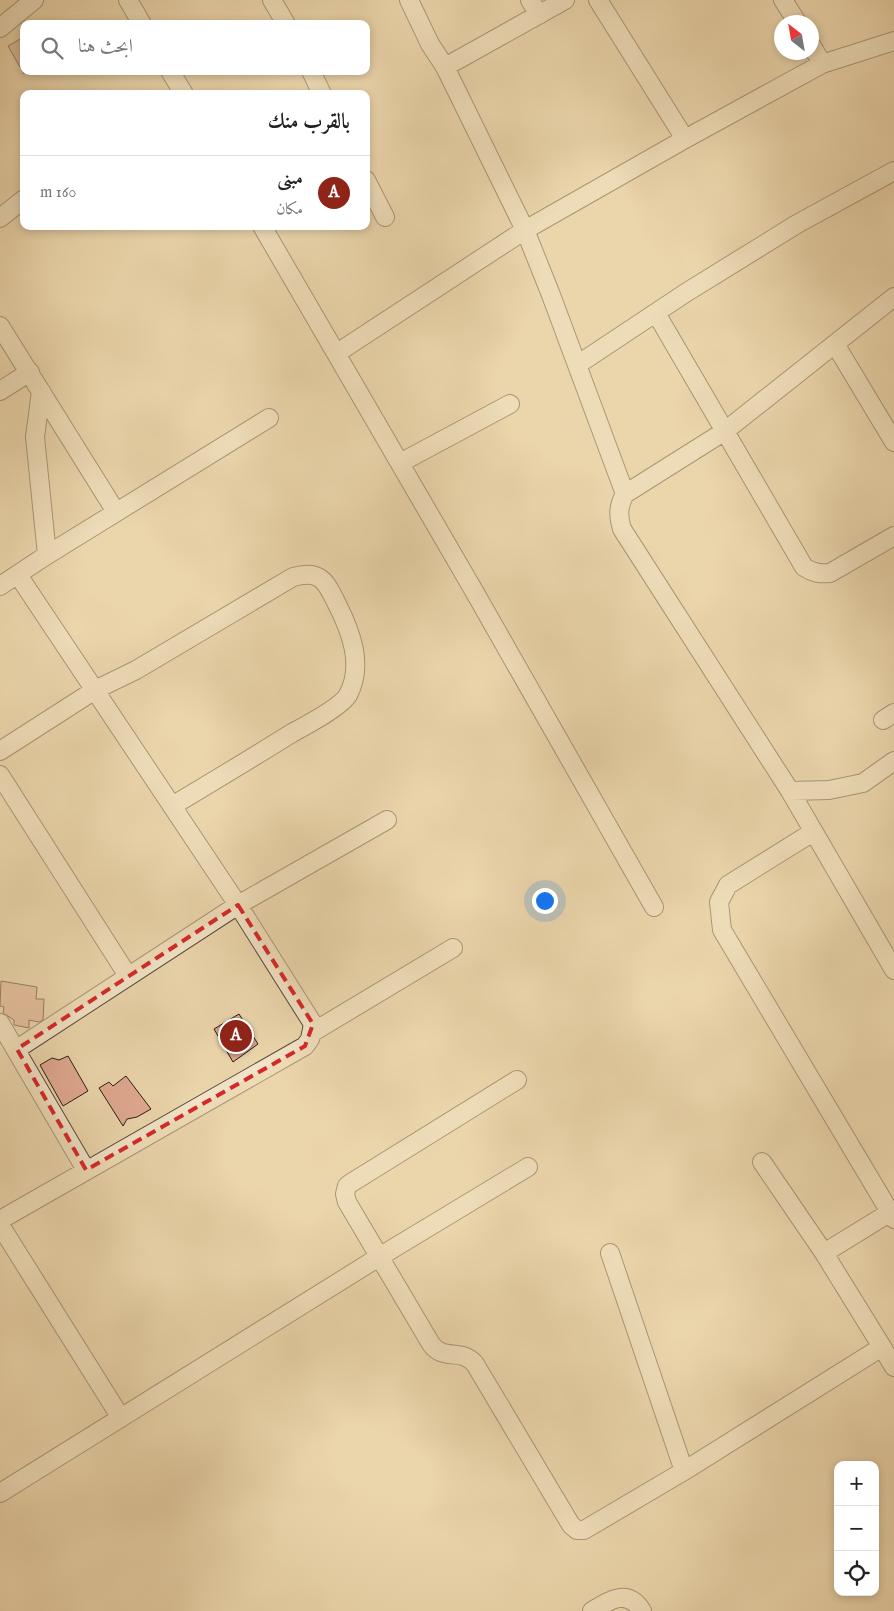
<!DOCTYPE html>
<html lang="ar">
<head>
<meta charset="utf-8">
<style>
  :root { --surface:#fff; --page:#f6f6f6; --text:#222; --muted:#767676; --line:#e0e0e0; --accent:#8f2418 }
  body { margin:0; font-family:"IM FELL English",Amiri,serif; background:var(--page); color:var(--text); direction:rtl }
  .controls { position:absolute; right:15px; bottom:15px; display:grid; overflow:hidden; border-radius:10px; box-shadow:0 2px 8px #0003 }
  .controls button { width:45px; height:45px; display:grid; place-items:center; padding:0; border:0; border-bottom:1px solid var(--line); background:var(--surface); color:var(--text); font:25px sans-serif }
  .compass { position:absolute; left:774px; top:15px; width:45px; height:45px; border-radius:50%; background:var(--surface); box-shadow:0 2px 8px #0003; rotate:329deg }
  .you { position:absolute; left:544px; top:900px; width:18px; height:18px; margin:-12px; border:4px solid #fff; border-radius:50%; background:#1a73e8; box-shadow:0 0 0 8px #1a73e833 }
  .badge { display:grid; place-items:center; width:32px; height:32px; border-radius:50%; background:var(--accent); color:#fff; font-size:16px; font-weight:700 }
  .pin { position:absolute; translate:-50% -50%; border:2px solid #fff; box-shadow:0 1px 5px #0006 }
  .list { margin:0; padding:0; list-style:none }
  h2 { display:flex; justify-content:space-between; align-items:center; height:65px; margin:0; padding:0 20px; font-size:21px }
  h2 small { font-size:16px; font-weight:400; color:var(--muted) }
  .list li { display:grid; grid-template-columns:32px 1fr auto; gap:15px; align-items:center; box-sizing:border-box; height:75px; padding:0 20px; border-top:1px solid var(--line) }
  .list b { display:block; font-size:19px; white-space:nowrap }
  .list p { margin:0; font-size:16px; white-space:nowrap; color:var(--muted) }
  .list em { font-size:16px; font-style:normal; color:var(--muted) }
  .icon { flex:none; width:28px; height:28px; fill:none; stroke:currentColor; stroke-width:2; stroke-linecap:round; stroke-linejoin:round }
  .map { position:relative; flex:none; width:894px; height:1611px; overflow:hidden; direction:ltr }
  .search { position:absolute; background:var(--surface); box-shadow:0 2px 8px #0003; left:20px; top:20px; width:350px; height:55px; display:flex; align-items:center; gap:12px; box-sizing:border-box; padding:0 18px; border-radius:10px; color:var(--muted); font-size:19px }
  .panel { position:absolute; background:var(--surface); box-shadow:0 2px 8px #0003; left:20px; top:90px; width:350px; height:140px; border-radius:10px; direction:rtl }
  .map>svg:first-child { display:block }
</style>
</head>
<body>
<div class="map">
<svg width="894" height="1611" viewBox="0 0 894 1611">
  <rect width="100%" height="100%" fill="#ebd5ab"/>
  <filter id="stains"><feTurbulence type="fractalNoise" baseFrequency=".004" numOctaves="4"/><feColorMatrix values="0 0 0 0 .2 0 0 0 0 .09 0 0 0 0 .02 0 0 0 .5 -.17"/></filter>
  <radialGradient id="worn" r=".72"><stop offset=".6" stop-color="#630" stop-opacity="0"/><stop offset="1" stop-color="#630" stop-opacity=".3"/></radialGradient>
  <path fill="#e1a991" stroke="#271d12" d="M24 37V74L8 46Z
    M1 981 37 987 36 999H44L43 1020 39 1022 29 1020V1028L14 1025V1020L3 1013 4 1007 0 1006Z
    M239 1014 258 1044 233 1062 214 1029Z
    M68 1056 88 1091 63 1106 40 1065 52 1058 59 1060Z
    M126 1076 151 1109 137 1117 127 1119 123 1126 99 1088 109 1082 113 1086Z"/>
  <g fill="none" stroke-linecap="round" stroke-linejoin="round">
    <g stroke="#584b38" stroke-width="20">
      <path id="street" d="M128 0 142 24
        M272 0 286 24
        M409 0 430 44 445 67 525 230 551 295 625 494
        M530 0 539 15
        M598 0 685 139
        M783 0 797 22
        M0 28 34 0
        M812 46 822 64
        M445 67 565 0
        M170 71 184 94
        M311 71 322 94
        M366 180 385 217
        M0 218 24 199
        M262 226 474 591 654 907
        M894 297 725 431 625 494C618 506 618 515 622 529L790 791 894 970
        M656 313 804 567C813 573 820 574 830 573L894 536
        M0 326 116 512
        M835 344 894 442
        M337 353 525 230 685 139 822 64 894 41
        M577 365 687 292 797 224 894 171
        M0 391 30 372
        M41 391 35 437 47 555
        M400 463 510 404
        M0 586 47 555 269 418
        M883 720 894 713
        M0 751 95 690 136 670 293 577C321 569 326 582 337 604 351 632 364 665 348 695 341 707 305 726 292 733 252 758 212 782 172 806
        M0 775 128 976
        M790 791 829 790 863 783 894 761
        M813 832 728 885 719 902 722 930 894 1219
        M0 1023 86 1170
        M313 1032 453 948
        M17 1049 238 905 387 820
        M517 1080 351 1183 347 1186 345 1194 347 1202 431 1344C444 1362 460 1347 475 1364L571 1525 577 1530H584L684 1471 882 1347 824 1253 762 1162
        M0 1220 305 1046 310 1039 313 1024 238 905 18 575
        M0 1225 121 1418
        M610 1253 684 1471
        M824 1253 894 1210
        M882 1347 894 1367
        M0 1493 379 1257 528 1167
        M592 1611C609 1600 628 1588 642 1611"/>
    </g>
    <use href="#street" stroke="#f2e4c8" stroke-width="18"/>
  </g>
  <path d="M0 0H894V1611H0ZM238 905 313 1024 305 1046 86 1170 17 1049Z" fill="#ebd5ab" fill-opacity=".55" fill-rule="evenodd"/>
  <path fill="none" stroke="#d62828" stroke-width="4" stroke-dasharray="10 6" stroke-linejoin="round" d="M238 905 313 1024 305 1046 86 1170 17 1049Z"/>
  <rect width="100%" height="100%" filter="url(#stains)"/>
  <rect width="100%" height="100%" fill="url(#worn)"/>
</svg>
<div class="controls">
<button>+</button>
<button>−</button>
<button><svg class="icon" aria-label="locate" viewBox="0 0 24 24"><circle cx="12" cy="12" r="6"/><path d="M12 2v4M12 18v4M2 12h4M18 12h4"/></svg></button>
</div>
<svg class="compass" viewBox="-18 -18 36 36"><path d="M0-13l5 13h-10z" fill="#e53935"/><path d="M0 13l5-13h-10z" fill="#767676"/></svg>
<div class="you"></div>
<div class="pin badge" style="left:236px;top:1036px">A</div>
<div class="search"><svg class="icon" aria-label="search" viewBox="0 0 24 24"><circle cx="10" cy="10" r="6"/><path d="M15 15l6 6"/></svg>ابحث هنا</div>
<section class="panel">
<h2>بالقرب منك<small></small></h2>
<ul class="list">
<li><span class="badge">A</span><div><b>مبنى</b><p>مكان</p></div><em>160 m</em></li>
</ul>
</section>
</div>
</body>
</html>
